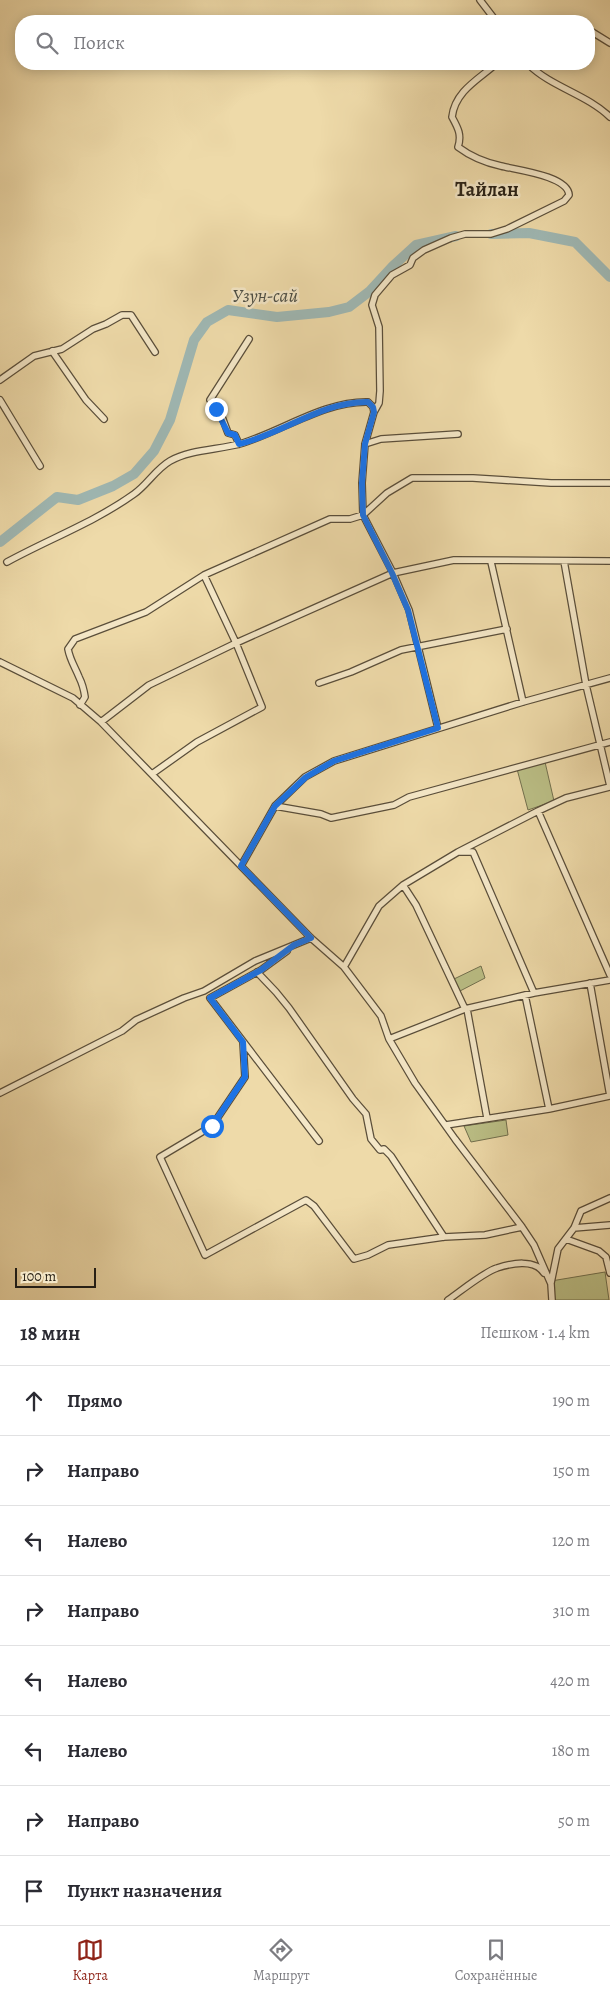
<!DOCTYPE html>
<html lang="ru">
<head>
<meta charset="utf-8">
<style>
  :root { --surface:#fff; --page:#f2f2f3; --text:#2b2b33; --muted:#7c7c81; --line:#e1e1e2; --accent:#8f2418 }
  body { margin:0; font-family:Alegreya,serif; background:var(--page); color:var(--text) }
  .scale { position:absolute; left:15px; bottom:12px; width:81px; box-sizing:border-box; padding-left:5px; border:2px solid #282015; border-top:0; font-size:14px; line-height:18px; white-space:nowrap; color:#282015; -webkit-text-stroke:4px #f4e7c7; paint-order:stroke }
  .stop { position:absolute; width:15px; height:15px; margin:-11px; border:4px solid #1a73e8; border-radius:50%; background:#fff }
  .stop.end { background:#1a73e8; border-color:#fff; box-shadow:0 1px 5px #0008 }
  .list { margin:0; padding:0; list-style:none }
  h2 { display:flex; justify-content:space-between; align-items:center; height:65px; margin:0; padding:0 20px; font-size:21px }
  h2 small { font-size:16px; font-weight:400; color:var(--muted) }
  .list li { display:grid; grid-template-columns:32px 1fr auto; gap:15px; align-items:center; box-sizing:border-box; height:70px; padding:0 20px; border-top:1px solid var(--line) }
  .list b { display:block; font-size:19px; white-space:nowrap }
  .list em { font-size:16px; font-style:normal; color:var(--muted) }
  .icon { flex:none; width:28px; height:28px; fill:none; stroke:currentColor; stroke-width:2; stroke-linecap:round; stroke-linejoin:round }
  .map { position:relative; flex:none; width:610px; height:1300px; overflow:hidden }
  .search { position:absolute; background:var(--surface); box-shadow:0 2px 12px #0003; left:15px; right:15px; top:15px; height:55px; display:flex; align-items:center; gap:12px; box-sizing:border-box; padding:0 18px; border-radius:20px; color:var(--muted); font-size:19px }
  .sheet { height:625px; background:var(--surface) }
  nav { display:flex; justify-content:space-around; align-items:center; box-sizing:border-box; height:70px; border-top:1px solid var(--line); background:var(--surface); font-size:14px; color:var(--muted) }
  nav a { display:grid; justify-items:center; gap:2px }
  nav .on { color:var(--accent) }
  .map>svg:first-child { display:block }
</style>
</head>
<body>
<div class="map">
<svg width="610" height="1300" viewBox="0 0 610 1300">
  <rect width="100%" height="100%" fill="#eedaa9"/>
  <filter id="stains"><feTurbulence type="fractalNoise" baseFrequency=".004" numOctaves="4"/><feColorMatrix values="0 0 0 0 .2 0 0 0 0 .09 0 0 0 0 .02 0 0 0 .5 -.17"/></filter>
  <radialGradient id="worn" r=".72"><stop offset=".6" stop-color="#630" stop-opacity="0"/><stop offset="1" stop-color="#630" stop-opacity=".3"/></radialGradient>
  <path fill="#bbbf86" stroke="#72704e" d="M545 762 554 801 528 810 517 769Z
    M481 966 485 978 460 991 454 979Z
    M506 1120 508 1135 471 1142 464 1126Z
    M605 1272 609 1300H555L551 1281Z"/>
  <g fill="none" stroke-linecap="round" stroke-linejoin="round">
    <path stroke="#9fb8b4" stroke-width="10" d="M491 234 529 233 575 242 610 277
      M0 542 57 497 78 500 113 486 134 474 154 451 170 420 194 340 207 322 228 310 277 317 329 312 349 307 370 291 393 266 416 245 456 236"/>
    <g stroke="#5a4e3a" stroke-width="8">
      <path id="minor" d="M480 0 496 21
        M589 30 610 43
        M528 64C551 87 586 94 610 117
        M52 351 86 400 104 419
        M0 380 34 356 62 349 93 329 106 324 122 315H131L155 352
        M0 400 40 466
        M374 412 379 403 380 391 379 327 372 305 375 295 392 275 410 265 413 258 424 250 451 238 465 234H491L507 229 564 201 569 195C568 176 517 170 501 166 487 163 470 156 458 147 462 135 458 128 452 117 455 91 479 79 496 64
        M239 444 235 435 228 433 222 417 210 400 249 339
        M365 444 381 439 458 434
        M564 561 586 685 610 786
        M7 562C49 539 95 522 134 494 147 485 156 469 170 461 191 449 220 450 243 443 284 430 325 401 368 402L373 407 374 412 365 444 362 483 363 515 393 573 409 610 438 728
        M491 562 523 702
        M0 662 73 698 101 722 311 938 344 967 381 1016 389 1039 415 1083 455 1139 522 1227 534 1245 551 1284 552 1300
        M319 683 351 672 401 650 507 629
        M80 705 85 697C84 690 82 683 79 677 75 667 70 660 68 649L75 639 146 612 204 575 330 519H350L363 515 387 493 412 478H473L551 483H610
        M101 722 149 685 236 643 393 573 454 560 610 561
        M152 774 197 742 262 707 236 643 204 575
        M275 806 321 814 331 818 394 805 409 797 610 742
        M538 811 610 975
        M459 852H473L534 993
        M241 866 275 806 305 777 334 761 523 702 610 678
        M403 885 416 905 465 1009
        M287 951 261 970 210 998 319 1141
        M344 967 379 906 403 885 458 852 538 811 566 798 610 787
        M257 972 276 992 289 1008 353 1099 366 1114 371 1139 380 1150 384 1149 391 1156 444 1237
        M590 983 610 1096
        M525 995 549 1109
        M467 1009 487 1118
        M389 1039 465 1009 534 993 610 980
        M243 1042 245 1077 212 1126 160 1157 205 1255 306 1200 314 1206 354 1259 368 1255 388 1245 444 1237 485 1235 522 1227
        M0 1093 122 1031 136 1020 184 998 204 991 255 961 311 938
        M446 1125 549 1109 610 1096
        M574 1228 610 1225
        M566 1239 599 1251 606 1257 610 1273
        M551 1283 558 1249 574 1228 581 1211 610 1198
        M448 1300C461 1291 484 1272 497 1268 512 1263 535 1259 544 1273"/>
    </g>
    <use href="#minor" stroke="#f4e7c7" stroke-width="5.5"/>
  </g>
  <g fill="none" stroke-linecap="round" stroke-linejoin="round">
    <path stroke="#1a73e8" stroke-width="6" d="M212 1126 245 1077 243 1042 210 998 261 970 294 945 311 938 241 866 275 806 306 777 334 761 438 728 408 610 392 573 363 515 362 483 365 444 374 412 373 407 368 402C322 401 283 434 239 444L235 435 228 433 216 409"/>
  </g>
  <g text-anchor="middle" stroke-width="5" stroke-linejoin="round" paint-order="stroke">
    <g font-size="19" font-style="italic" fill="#4c4e45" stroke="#f4e7c7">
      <text x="265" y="302">Узун-сай</text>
    </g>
    <g font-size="20" font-weight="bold" fill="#282015" stroke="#f4e7c7">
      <text x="487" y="196">Тайлан</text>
    </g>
  </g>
  <rect width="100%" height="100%" filter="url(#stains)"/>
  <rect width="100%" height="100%" fill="url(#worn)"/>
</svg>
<div class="scale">100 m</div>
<div class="stop" style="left:212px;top:1126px"></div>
<div class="stop end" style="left:216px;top:409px"></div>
<div class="search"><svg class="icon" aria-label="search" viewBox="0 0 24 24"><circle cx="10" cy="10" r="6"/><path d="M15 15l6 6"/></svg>Поиск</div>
</div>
<section class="sheet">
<h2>18 мин<small>Пешком · 1.4 km</small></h2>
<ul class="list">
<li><svg class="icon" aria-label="ahead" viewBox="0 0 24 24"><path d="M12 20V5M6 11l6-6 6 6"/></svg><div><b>Прямо</b></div><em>190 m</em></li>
<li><svg class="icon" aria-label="right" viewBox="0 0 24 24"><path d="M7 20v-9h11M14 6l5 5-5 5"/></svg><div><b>Направо</b></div><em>150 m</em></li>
<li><svg class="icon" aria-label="left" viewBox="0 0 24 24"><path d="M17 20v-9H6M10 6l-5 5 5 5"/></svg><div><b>Налево</b></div><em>120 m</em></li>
<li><svg class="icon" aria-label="right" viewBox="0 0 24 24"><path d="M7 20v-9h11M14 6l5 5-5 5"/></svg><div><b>Направо</b></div><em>310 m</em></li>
<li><svg class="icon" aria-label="left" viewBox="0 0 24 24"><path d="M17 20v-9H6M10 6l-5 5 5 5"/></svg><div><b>Налево</b></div><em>420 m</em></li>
<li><svg class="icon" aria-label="left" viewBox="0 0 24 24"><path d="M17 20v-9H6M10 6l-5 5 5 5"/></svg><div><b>Налево</b></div><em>180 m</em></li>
<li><svg class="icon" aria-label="right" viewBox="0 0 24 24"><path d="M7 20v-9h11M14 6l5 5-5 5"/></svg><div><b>Направо</b></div><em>50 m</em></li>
<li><svg class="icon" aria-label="arrive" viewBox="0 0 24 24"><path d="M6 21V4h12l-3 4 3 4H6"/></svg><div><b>Пункт назначения</b></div></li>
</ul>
</section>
<nav>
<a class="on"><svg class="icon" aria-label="map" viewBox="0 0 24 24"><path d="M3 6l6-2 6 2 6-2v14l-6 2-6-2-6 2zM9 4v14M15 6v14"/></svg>Карта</a>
<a><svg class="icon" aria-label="directions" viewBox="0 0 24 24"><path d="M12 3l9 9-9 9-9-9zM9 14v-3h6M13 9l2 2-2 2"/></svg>Маршрут</a>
<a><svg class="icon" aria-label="saved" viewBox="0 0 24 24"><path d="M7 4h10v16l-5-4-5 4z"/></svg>Сохранённые</a>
</nav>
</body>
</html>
